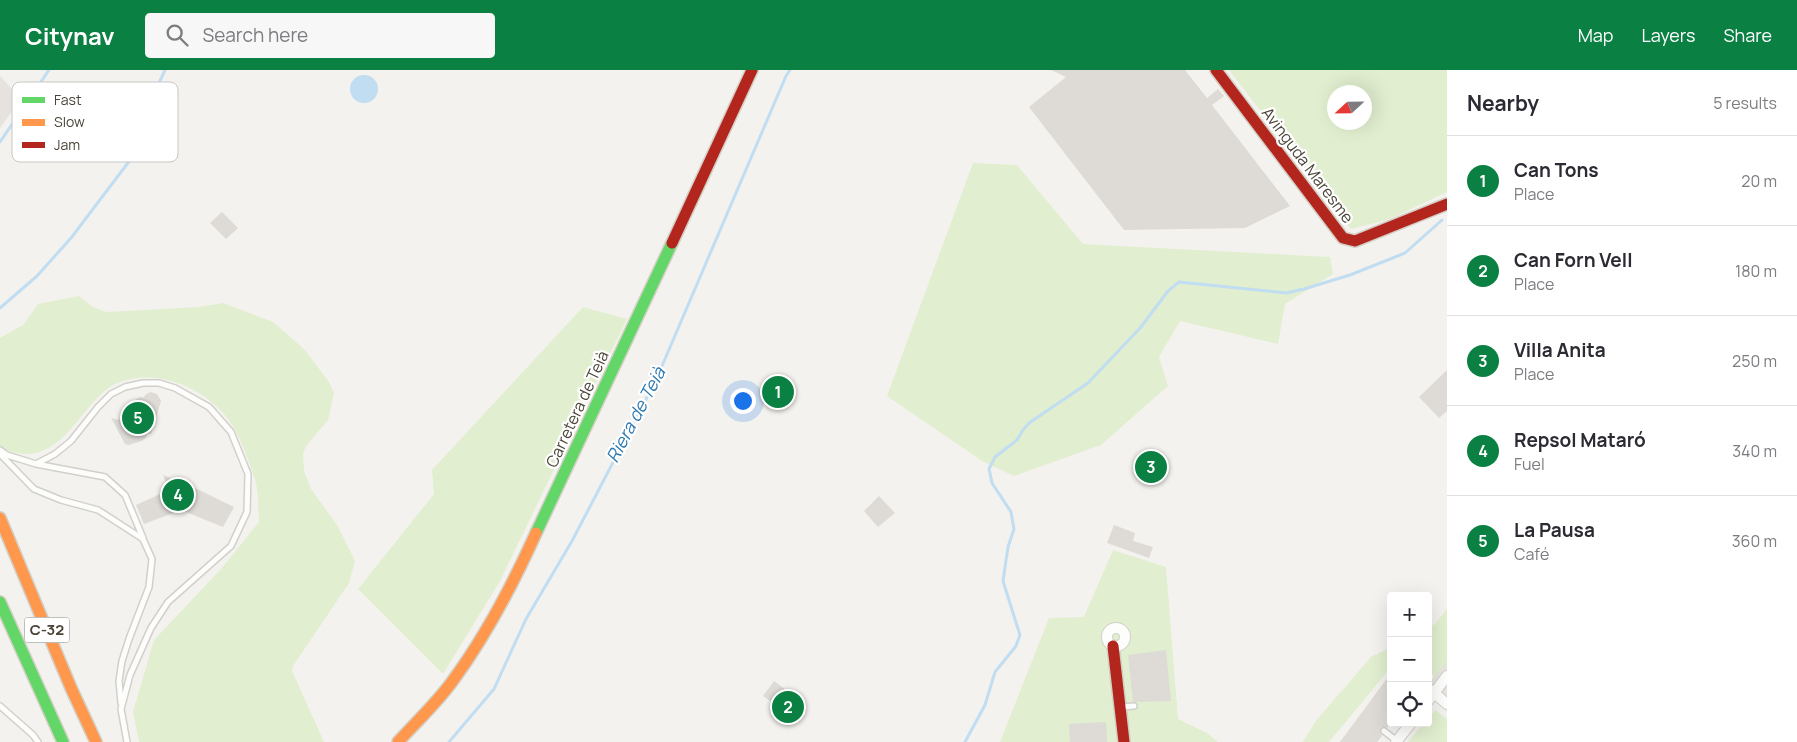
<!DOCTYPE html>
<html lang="en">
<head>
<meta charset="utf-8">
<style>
  :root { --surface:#fff; --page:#f7f7f7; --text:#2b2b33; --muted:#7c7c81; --line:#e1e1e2; --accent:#0b8043 }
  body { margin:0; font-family:Manrope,sans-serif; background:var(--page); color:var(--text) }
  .controls { position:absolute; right:15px; bottom:15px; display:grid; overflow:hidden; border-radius:5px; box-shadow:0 5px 20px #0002 }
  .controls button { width:45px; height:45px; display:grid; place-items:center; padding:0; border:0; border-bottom:1px solid var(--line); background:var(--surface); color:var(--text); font:25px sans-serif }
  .compass { position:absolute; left:1327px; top:15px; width:45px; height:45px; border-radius:50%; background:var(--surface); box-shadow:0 5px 20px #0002; rotate:248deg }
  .you { position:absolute; left:742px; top:330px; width:18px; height:18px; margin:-12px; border:4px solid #fff; border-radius:50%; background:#1a73e8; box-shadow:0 0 0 8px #1a73e833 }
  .badge { display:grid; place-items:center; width:32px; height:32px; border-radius:50%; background:var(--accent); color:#fff; font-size:16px; font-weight:700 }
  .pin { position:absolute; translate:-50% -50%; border:2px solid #fff; box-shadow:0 1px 5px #0006 }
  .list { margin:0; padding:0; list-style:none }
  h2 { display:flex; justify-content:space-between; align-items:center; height:65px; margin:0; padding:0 20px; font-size:21px }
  h2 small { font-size:16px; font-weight:400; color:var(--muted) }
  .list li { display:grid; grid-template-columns:32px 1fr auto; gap:15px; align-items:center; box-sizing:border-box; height:90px; padding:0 20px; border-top:1px solid var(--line) }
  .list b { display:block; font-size:19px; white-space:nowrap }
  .list p { margin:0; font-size:16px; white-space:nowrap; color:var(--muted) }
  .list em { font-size:16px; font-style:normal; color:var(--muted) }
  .icon { flex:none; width:28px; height:28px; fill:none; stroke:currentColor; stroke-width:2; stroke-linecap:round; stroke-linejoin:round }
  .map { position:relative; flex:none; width:1447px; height:672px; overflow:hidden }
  header { display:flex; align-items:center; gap:30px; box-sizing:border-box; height:70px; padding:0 25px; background:var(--accent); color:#fff }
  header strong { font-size:24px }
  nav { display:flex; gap:28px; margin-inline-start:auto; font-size:18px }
  .search { width:350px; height:45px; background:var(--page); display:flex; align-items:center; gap:12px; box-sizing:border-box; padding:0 18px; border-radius:5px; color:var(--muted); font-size:19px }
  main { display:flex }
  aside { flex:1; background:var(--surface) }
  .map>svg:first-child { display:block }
</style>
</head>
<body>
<header>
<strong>Citynav</strong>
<div class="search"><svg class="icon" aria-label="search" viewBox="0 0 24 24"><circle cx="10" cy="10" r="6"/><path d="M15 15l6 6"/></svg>Search here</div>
<nav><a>Map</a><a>Layers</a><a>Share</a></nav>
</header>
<main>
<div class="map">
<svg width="1447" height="672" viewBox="0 0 1447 672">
  <rect width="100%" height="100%" fill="#f4f2ee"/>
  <path fill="#e7e4dc" d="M1447 587V642L1428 622V615Z"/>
  <path fill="#e6e2de" d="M0 6 21 29 0 58Z"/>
  <path fill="#e1eecf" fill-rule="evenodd" d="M1229 0H1447V122L1390 149 1351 159ZM1334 22H1364V52H1334Z
    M973 93 1017 95 1083 174 1330 187 1333 204 1285 234 1278 274 1180 251 1159 287 1168 316 1101 375 1014 406 982 391 887 326Z
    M79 226 93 237 106 242 198 237 223 233 273 252 305 280 329 312 334 323 328 350 306 376 303 384 304 401 311 419 337 455 355 491 349 513 293 596 292 601 324 672H139L133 642 154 570 221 499 259 452C258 438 259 420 254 407 249 391 242 372 234 358 212 319 154 294 113 315 104 320 97 328 90 336 73 356 55 384 26 384 17 384 8 380 0 378V268L23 255 38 234Z
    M583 237 627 249 500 511 443 604 358 519 434 424 432 400Z
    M1113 480 1166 497 1178 649 1207 663 1218 672H1000L1049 548 1084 547Z
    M1447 539V592L1434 606 1428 601V557L1435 554Z
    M1391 577V597L1329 672H1303L1315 652 1371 587Z
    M1435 640 1447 649V672H1408L1424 653H1428V648Z"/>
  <path fill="#c0ddf1" d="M350 19a14 14 0 1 1 28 0a14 14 0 1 1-28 0Z"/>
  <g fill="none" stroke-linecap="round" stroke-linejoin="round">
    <path stroke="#c0ddf1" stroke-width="3" d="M0 72 49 0
      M0 238 37 206 71 168 140 77 151 30 165 0
      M449 672 494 619 526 549 572 471 656 310 786 6 790 0
      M965 672 985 635 995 602 1016 576 1020 565 1003 511 1008 477 1014 459 1011 442 992 413 989 399 995 387 1017 370 1023 360 1029 353 1088 313 1141 257 1168 221 1179 212 1286 223 1304 219 1350 205 1405 183 1442 150"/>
  </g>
  <path fill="#dedbd6" d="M1051 0H1185L1207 28 1218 19 1224 26 1212 35 1290 136 1245 158 1124 160 1029 37 1066 7Z
    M222 142 238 158 226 169 210 153Z
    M1447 300V341L1439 348 1419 327Z
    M769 309 793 317 788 334 764 326Z
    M151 322 157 324 161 331 151 364H147L146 368 141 371 129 375 125 374 111 348 119 350 125 337 135 333V330L140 327 143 328 146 324Z
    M1146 384 1164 392 1155 410 1139 403Z
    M163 405 193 417 234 437 223 457 181 440 144 454 136 435 169 420Z
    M879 426 895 443 878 457 864 441Z
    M1114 455 1135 463 1133 471 1153 477 1149 488 1107 473Z
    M1166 580 1171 631 1133 632 1128 585Z
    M1391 603V654L1387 658 1384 657 1381 658 1380 661 1382 666 1377 672H1340Z
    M774 611 797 628 793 634 802 640 797 649 763 626Z
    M1106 652 1107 672H1070L1069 654Z"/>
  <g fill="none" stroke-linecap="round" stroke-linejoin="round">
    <g stroke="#d2d0cb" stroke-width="8">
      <path id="lane" d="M0 380 7 385 36 394 55 384 71 371 98 337 111 324 125 317 143 313H159L175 318 209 337 231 362 248 404 247 442 231 476 168 532 151 558 130 605 121 639 127 672
        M0 384 34 419 61 430 98 440 143 469 152 489 149 517 129 569 122 591 119 611 121 633
        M36 394 105 407 125 425 143 468
        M0 636 33 665 38 672
        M1122 637 1134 636
        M1384 661 1397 671"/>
    </g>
    <g stroke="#d2d0cb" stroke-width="12">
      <path id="street" d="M1107 567a9 9 0 1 1 18 0a9 9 0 1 1-18 0Z
        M1428 618 1447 634
        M1428 631 1447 606
        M1396 672 1411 653"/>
    </g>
    <g stroke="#d3cfc5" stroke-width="14">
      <path id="fast" d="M536 463 672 173
        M0 532 63 672"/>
    </g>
    <g stroke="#d3cfc5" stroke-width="14">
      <path id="slow" d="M0 448 71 618 96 672
        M398 672C417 651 438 632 454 609 487 564 513 514 536 463"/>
    </g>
    <g stroke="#d3cfc5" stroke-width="14">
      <path id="jam" d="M1216 0 1343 168 1355 171 1447 134
        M672 173 752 0
        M1113 576 1124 672"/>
    </g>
    <use href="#lane" stroke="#fdfdfc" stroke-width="5"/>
    <use href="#street" stroke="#fdfdfc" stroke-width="10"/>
    <use href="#fast" stroke="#63d668" stroke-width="11"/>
    <use href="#slow" stroke="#ff974d" stroke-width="11"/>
    <use href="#jam" stroke="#b3261e" stroke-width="11"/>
  </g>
  <g text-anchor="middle" stroke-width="4.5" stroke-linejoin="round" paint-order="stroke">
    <rect fill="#fff" stroke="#817c74" stroke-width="1" x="24.5" y="547.5" width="45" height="25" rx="4"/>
    <g font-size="15" font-weight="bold" fill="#4b4439">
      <text x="47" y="565">C-32</text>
    </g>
    <g font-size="16" fill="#4b4439" stroke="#fff">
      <text transform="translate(1308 95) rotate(53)" y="6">Avinguda Maresme</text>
      <text transform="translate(577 339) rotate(-65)" y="6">Carretera de Teià</text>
    </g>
    <g font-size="18" font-style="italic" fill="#2e7ab2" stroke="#fff">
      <text transform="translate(636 345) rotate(-62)" y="6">Riera de Teià</text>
    </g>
  </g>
  <rect x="12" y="12" width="166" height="80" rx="8" fill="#fff" stroke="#c9c7c4" stroke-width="1"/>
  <rect x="22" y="27" width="23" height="6" fill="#63d668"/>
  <rect x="22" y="49" width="23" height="7" fill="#ff974d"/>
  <rect x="22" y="72" width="23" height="6" fill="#b3261e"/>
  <g font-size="14" fill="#4b4439">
    <text x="54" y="35">Fast</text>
    <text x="54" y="57">Slow</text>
    <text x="54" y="80">Jam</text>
  </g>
</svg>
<div class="controls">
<button>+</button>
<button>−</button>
<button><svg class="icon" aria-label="locate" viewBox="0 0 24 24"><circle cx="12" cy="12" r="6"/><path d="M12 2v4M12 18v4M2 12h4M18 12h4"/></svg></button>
</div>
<svg class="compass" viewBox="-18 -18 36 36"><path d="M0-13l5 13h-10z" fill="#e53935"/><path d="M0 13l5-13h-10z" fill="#7c7c81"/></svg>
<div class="you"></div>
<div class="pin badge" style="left:778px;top:322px">1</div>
<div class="pin badge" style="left:788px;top:637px">2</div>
<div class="pin badge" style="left:1151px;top:397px">3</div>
<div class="pin badge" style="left:178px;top:425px">4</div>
<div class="pin badge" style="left:138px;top:348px">5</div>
</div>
<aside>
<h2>Nearby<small>5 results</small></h2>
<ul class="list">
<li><span class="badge">1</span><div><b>Can Tons</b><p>Place</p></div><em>20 m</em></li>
<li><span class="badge">2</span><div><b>Can Forn Vell</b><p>Place</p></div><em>180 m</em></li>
<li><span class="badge">3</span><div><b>Villa Anita</b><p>Place</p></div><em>250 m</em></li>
<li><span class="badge">4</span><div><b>Repsol Mataró</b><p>Fuel</p></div><em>340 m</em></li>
<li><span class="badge">5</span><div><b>La Pausa</b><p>Café</p></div><em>360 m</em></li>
</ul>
</aside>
</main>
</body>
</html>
